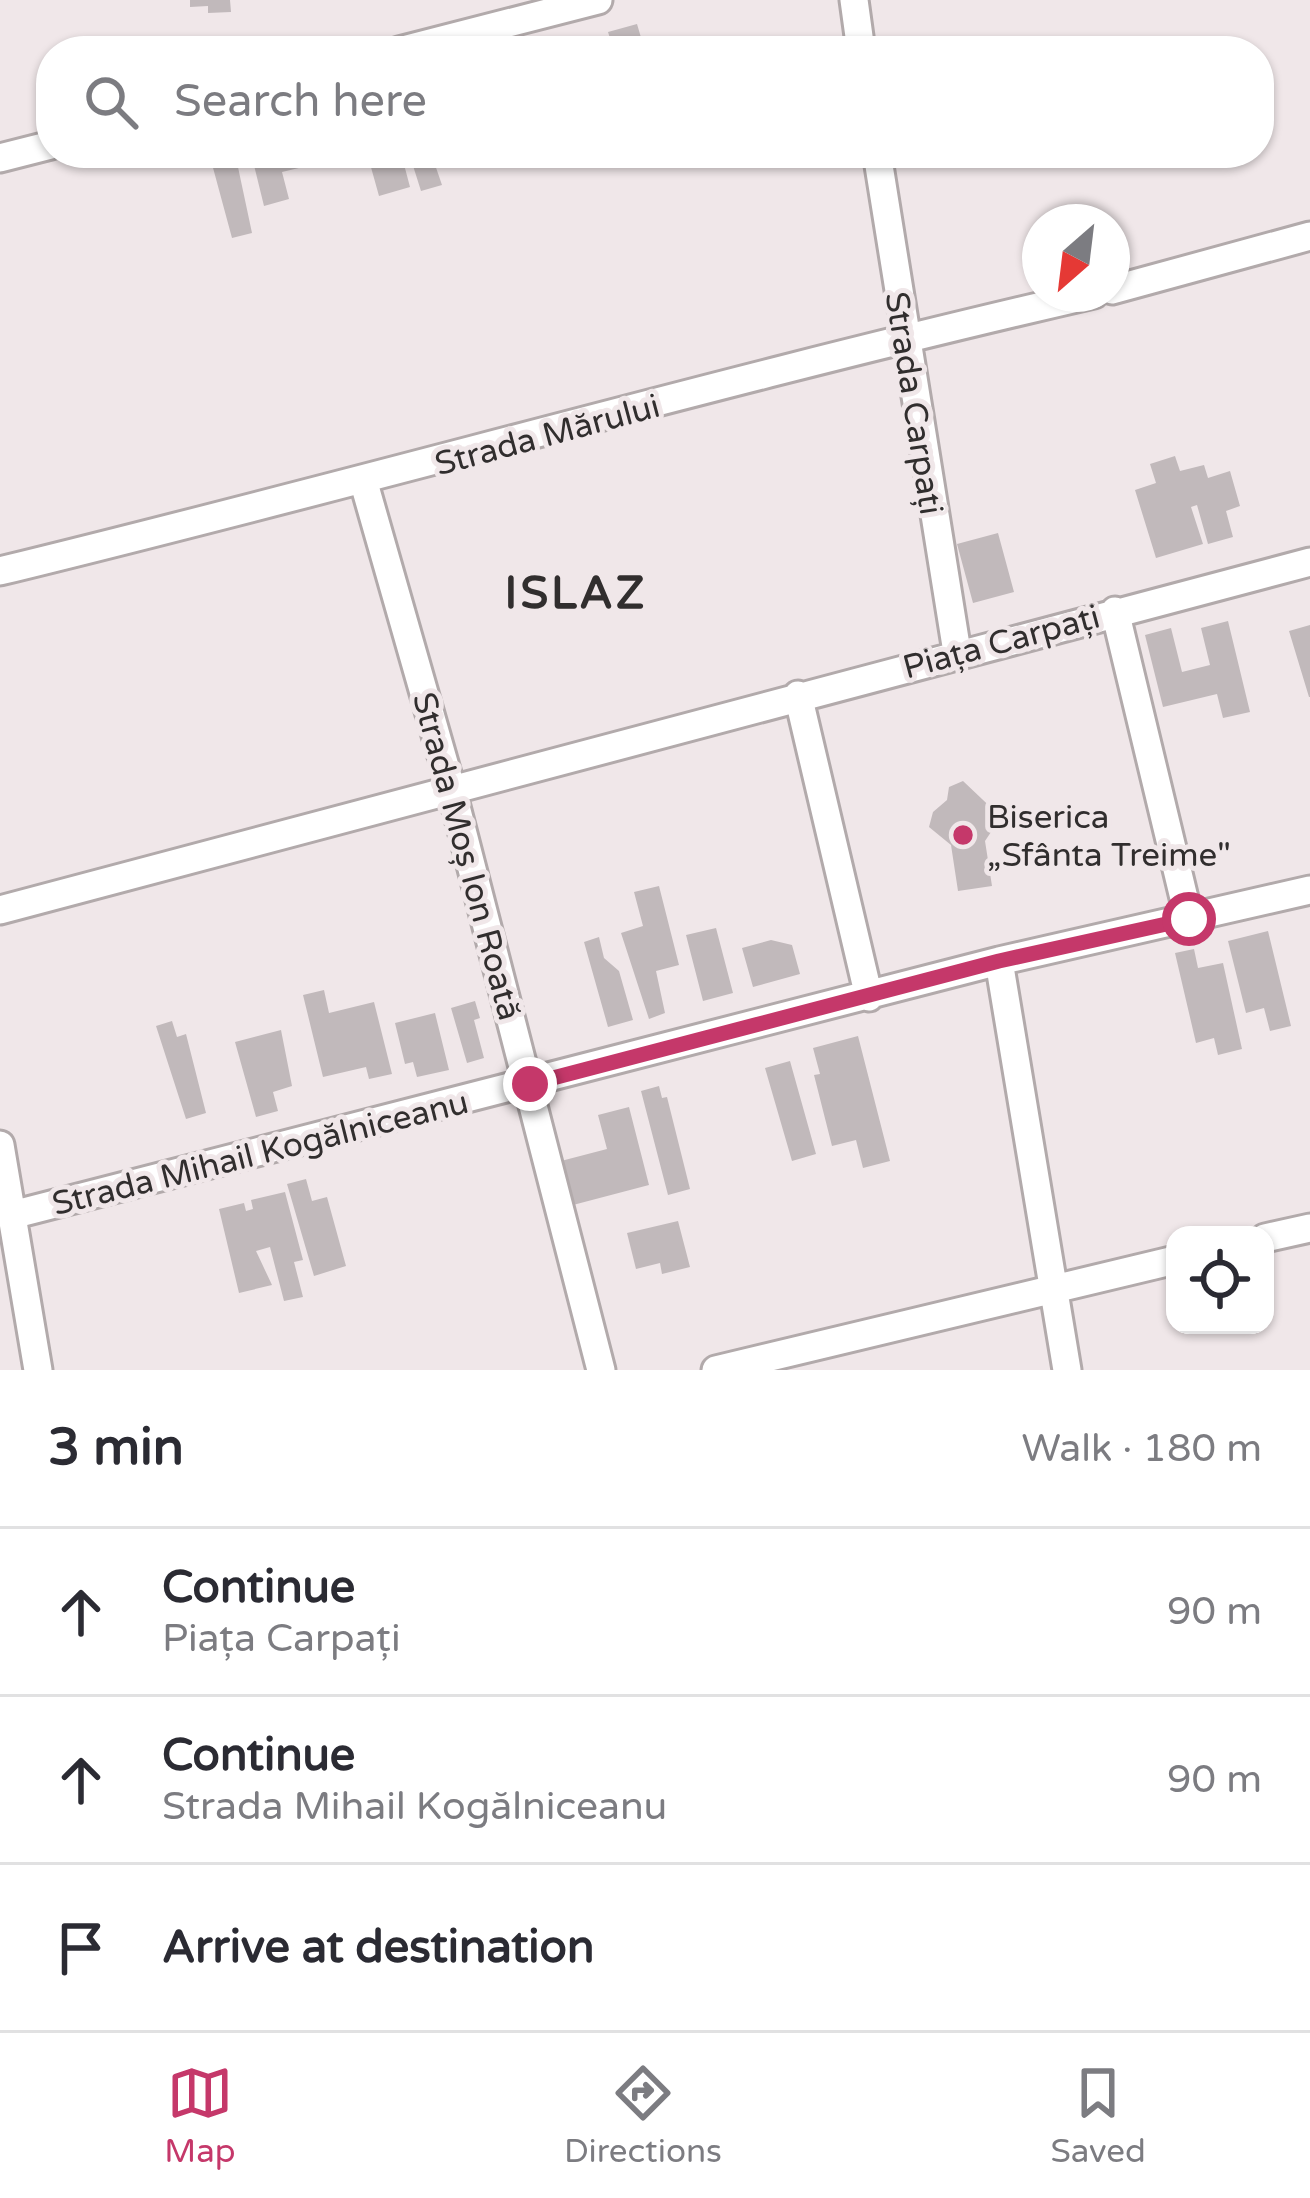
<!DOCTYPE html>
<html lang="en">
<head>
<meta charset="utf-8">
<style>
  :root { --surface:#fff; --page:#f2f2f3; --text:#2b2b33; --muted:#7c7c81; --line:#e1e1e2; --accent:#c5386a }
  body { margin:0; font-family:"Varela Round",sans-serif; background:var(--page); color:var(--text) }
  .controls { position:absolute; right:36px; bottom:36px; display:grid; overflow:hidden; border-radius:24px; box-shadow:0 3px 9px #0004 }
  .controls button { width:108px; height:108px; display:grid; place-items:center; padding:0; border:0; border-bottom:3px solid var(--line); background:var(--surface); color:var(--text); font:60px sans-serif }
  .compass { position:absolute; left:1022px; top:204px; width:108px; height:108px; border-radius:50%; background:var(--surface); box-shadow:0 3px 9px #0004; rotate:208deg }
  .stop { position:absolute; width:36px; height:36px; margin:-27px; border:9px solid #c5386a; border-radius:50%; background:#fff }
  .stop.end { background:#c5386a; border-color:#fff; box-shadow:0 3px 12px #0008 }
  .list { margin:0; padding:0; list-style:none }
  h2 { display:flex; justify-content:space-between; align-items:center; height:156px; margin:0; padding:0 48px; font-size:51px }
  h2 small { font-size:39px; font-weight:400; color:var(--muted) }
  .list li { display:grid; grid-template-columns:78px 1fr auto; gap:36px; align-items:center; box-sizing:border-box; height:168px; padding:0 48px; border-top:3px solid var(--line) }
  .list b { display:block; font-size:45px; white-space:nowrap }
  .list p { margin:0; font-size:39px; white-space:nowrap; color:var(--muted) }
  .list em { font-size:39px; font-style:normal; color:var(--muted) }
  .icon { flex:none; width:66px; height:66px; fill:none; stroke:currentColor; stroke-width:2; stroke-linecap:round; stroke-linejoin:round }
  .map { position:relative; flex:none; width:1310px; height:1370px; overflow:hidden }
  .search { position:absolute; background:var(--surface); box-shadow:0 3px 9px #0004; left:36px; right:36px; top:36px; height:132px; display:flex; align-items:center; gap:30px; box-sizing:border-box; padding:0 42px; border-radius:48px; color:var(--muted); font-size:45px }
  .sheet { height:660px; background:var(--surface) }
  nav { display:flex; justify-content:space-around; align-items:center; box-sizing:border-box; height:168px; border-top:3px solid var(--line); background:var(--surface); font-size:33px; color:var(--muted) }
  nav a { display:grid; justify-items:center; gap:6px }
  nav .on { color:var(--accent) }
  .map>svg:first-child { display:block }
</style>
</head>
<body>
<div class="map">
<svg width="1310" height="1370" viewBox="0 0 1310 1370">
  <rect width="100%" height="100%" fill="#f0e7e9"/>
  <path fill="#c1b9bb" d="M190 0H230L231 12 208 13V6L190 7Z
    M637 24 645 51H614L608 32Z
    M209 153H235L252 233 232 238Z
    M251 153H299L303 167 282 172 289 199 264 206Z
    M367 153H401L410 187 379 196Z
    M409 153H431L442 185 421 191Z
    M1175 456 1180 471 1204 465 1208 478 1230 471 1240 506 1226 511 1233 537 1208 544 1197 505 1191 507 1203 544 1156 558 1135 490 1156 483 1150 464Z
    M998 533 1014 592 973 603 957 544Z
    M1228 621 1250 712 1223 718 1217 694 1163 707 1145 635 1171 628 1182 672 1210 665 1201 628Z
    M1310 625V697H1309L1289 631Z
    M963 781 1001 817 985 841 992 886 958 891 951 845 929 827 933 812 947 800 949 787Z
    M659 886 679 965 656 971 665 1013 649 1019 621 933 643 926 634 892Z
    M716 928 733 993 703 1001 686 935Z
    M1268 931 1291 1026 1270 1031 1264 1008 1246 1013 1228 941Z
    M599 937 604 958 619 971 633 1020 608 1027 584 942Z
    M771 940 792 945 800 974 753 987 742 948Z
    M1194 949 1198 968 1223 963 1242 1049 1218 1055 1214 1038 1196 1043 1175 953Z
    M324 990 329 1013 374 1002 392 1074 369 1079 366 1067 323 1077 303 995Z
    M475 1001 480 1018 474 1020 484 1058 467 1063 451 1008Z
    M435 1013 449 1070 417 1077 413 1062 405 1064 395 1023Z
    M172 1021 177 1037 186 1034 206 1113 186 1119 156 1026Z
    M281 1030 292 1086 273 1092 278 1111 256 1117 235 1042Z
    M858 1036 890 1161 863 1168 856 1140 832 1146 814 1075 820 1074 813 1048Z
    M790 1061 816 1154 792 1161 765 1068Z
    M659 1086 662 1098 667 1097 690 1189 668 1195 641 1091Z
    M629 1107 649 1185 573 1205 561 1161 607 1149 598 1115Z
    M306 1179 312 1201 327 1197 346 1266 314 1276 287 1184Z
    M285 1192 303 1260 294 1262 303 1297 284 1301 270 1247 256 1251 272 1285 239 1293 219 1209 244 1203 246 1211 253 1209 251 1200Z
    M678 1221 690 1267 662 1274 660 1263 636 1269 627 1233Z"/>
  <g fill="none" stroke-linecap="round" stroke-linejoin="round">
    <g stroke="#b2aaab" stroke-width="33">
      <path id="minor" d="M854 0 861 51
        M399 51 598 0
        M877 153 957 652
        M0 158 51 145
        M1112 290 1310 236
        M364 483 452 791 601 1370
        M0 571C366 482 728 378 1094 294
        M1115 611 1189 919
        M798 695 869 997
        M0 910 1310 562
        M999 961 1067 1370
        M0 1145 38 1370
        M0 1211 12 1215 999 961 1310 890
        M1265 1238 1310 1228
        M716 1370 1175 1260"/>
    </g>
    <use href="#minor" stroke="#fff" stroke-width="27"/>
  </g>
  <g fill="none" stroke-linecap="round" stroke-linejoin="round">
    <path stroke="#c5386a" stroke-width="15" d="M530 1084 999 961 1189 919"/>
  </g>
  <circle fill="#c5386a" stroke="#f0e7e9" stroke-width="4.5" cx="963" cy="835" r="12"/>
  <g text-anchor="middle" stroke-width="10" stroke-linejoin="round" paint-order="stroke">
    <g font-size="33" fill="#312e2e" stroke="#f0e7e9">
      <text transform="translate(915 403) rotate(81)" y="12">Strada Carpați</text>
      <text transform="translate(547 434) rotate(-15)" y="12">Strada Mărului</text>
      <text transform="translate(1001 641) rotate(-15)" y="12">Piața Carpați</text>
      <text transform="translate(468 856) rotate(75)" y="12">Strada Moș Ion Roată</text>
      <text transform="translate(260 1152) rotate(-14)" y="12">Strada Mihail Kogălniceanu</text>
    </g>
    <g font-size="33" fill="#312e2e" stroke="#f0e7e9" text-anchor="start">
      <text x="987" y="828">Biserica<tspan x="987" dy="38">„Sfânta Treime"</tspan></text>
    </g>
    <g font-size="45" font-weight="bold" letter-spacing="3" fill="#312e2e" stroke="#f0e7e9">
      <text x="576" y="608">ISLAZ</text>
    </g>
  </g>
</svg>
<div class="controls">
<button><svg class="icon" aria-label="locate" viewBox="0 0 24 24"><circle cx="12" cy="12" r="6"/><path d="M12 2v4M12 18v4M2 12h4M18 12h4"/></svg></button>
</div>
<svg class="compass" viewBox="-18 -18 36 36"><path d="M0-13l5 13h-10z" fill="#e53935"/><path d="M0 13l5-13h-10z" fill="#7c7c81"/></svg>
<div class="stop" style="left:1189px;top:919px"></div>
<div class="stop end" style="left:530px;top:1084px"></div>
<div class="search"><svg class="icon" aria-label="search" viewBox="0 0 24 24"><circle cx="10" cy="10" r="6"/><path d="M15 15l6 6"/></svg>Search here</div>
</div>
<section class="sheet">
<h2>3 min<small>Walk · 180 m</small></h2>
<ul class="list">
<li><svg class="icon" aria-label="ahead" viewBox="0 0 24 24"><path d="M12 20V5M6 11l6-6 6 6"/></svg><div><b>Continue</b><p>Piața Carpați</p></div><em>90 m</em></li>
<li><svg class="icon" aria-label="ahead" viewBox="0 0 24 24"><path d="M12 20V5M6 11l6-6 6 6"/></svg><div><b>Continue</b><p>Strada Mihail Kogălniceanu</p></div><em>90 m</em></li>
<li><svg class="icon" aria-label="arrive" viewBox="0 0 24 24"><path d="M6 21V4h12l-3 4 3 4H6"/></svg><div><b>Arrive at destination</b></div></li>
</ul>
</section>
<nav>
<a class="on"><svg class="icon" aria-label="map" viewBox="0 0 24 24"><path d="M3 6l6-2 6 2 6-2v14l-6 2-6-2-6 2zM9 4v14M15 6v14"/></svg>Map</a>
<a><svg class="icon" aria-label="directions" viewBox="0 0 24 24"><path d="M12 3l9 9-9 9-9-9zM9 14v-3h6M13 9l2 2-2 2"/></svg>Directions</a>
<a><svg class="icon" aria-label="saved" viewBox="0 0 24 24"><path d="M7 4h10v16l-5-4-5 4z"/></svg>Saved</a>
</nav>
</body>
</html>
